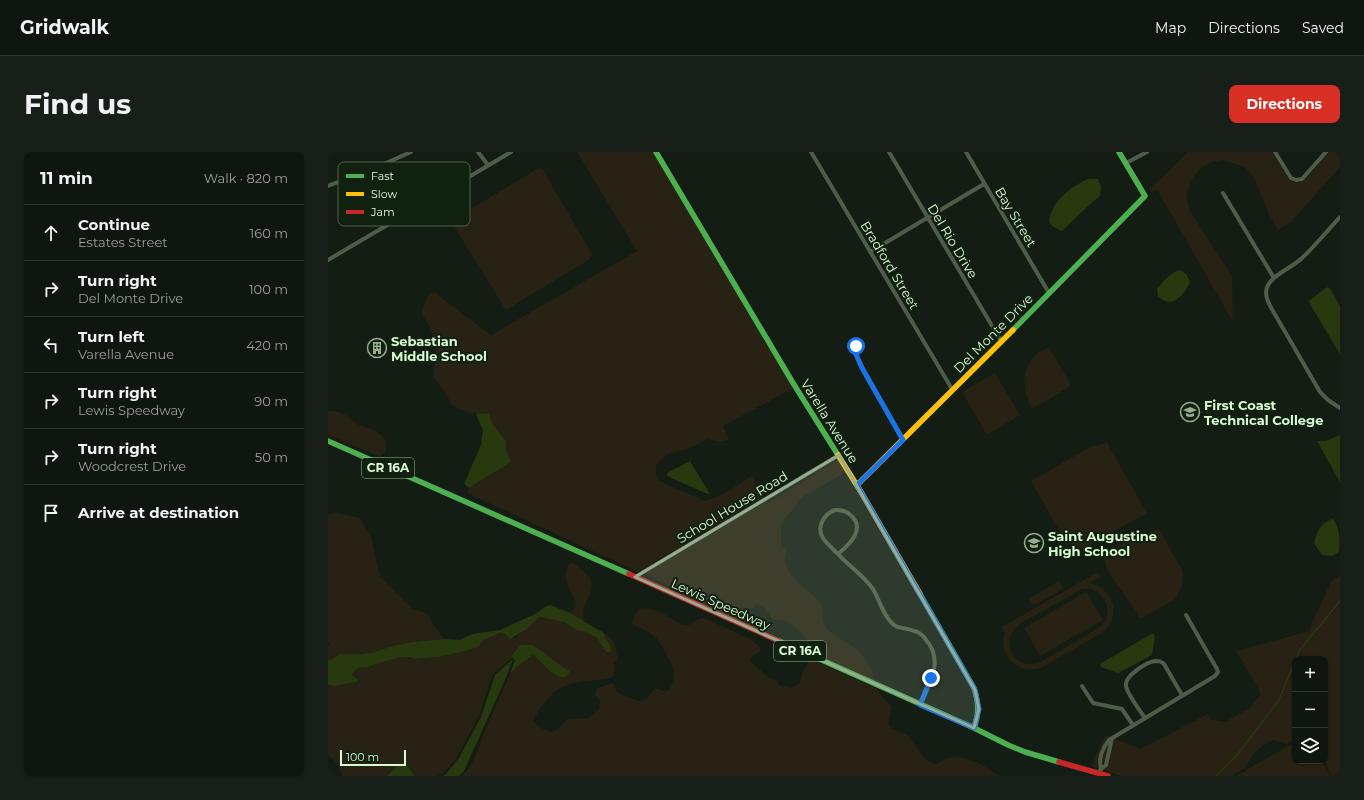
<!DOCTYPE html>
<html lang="en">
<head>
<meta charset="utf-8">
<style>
  :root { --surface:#0f160f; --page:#181f18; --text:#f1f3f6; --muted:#9b9f9e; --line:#2f352f; --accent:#d93025 }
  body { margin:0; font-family:Montserrat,sans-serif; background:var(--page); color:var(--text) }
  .controls { position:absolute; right:12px; bottom:12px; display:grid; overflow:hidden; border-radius:8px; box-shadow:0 1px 3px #0004 }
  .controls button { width:36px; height:36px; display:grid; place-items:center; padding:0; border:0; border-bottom:1px solid var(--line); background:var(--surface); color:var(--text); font:20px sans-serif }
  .scale { position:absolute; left:12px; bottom:10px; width:66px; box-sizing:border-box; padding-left:4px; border:2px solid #dafad4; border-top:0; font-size:11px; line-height:14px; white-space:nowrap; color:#dafad4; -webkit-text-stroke:3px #112110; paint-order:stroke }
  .stop { position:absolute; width:12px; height:12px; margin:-9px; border:3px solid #1a73e8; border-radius:50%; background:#fff }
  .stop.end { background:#1a73e8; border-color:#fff; box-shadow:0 1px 4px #0008 }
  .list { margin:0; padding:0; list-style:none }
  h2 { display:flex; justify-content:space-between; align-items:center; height:52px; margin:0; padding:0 16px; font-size:17px }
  h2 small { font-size:13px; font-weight:400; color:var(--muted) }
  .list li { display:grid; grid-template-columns:26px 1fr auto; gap:12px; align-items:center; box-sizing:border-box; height:56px; padding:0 16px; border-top:1px solid var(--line) }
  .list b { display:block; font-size:15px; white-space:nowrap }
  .list p { margin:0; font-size:13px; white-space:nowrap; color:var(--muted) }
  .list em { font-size:13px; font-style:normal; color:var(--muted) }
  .icon { flex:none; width:22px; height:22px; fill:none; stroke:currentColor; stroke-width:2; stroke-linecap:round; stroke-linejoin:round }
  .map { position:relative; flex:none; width:1012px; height:624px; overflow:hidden; border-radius:8px }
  header { display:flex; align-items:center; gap:24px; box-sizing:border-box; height:56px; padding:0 20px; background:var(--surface); border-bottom:1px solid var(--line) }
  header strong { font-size:19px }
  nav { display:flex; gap:22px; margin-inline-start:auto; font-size:14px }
  .intro { display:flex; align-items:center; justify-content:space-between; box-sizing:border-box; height:96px; padding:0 24px }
  h1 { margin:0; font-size:28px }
  .button { padding:10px 18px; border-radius:8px; background:var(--accent); color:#fff; font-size:14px; font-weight:700 }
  main { display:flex; gap:24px; padding:0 24px }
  aside { flex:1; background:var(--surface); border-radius:8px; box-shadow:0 1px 3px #0004 }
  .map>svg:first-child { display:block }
</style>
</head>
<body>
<header>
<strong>Gridwalk</strong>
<nav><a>Map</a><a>Directions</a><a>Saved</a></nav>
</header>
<div class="intro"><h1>Find us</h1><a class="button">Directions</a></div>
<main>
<aside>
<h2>11 min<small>Walk · 820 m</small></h2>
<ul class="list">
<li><svg class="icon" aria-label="ahead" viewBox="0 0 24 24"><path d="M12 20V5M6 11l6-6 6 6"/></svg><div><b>Continue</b><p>Estates Street</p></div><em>160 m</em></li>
<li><svg class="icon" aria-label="right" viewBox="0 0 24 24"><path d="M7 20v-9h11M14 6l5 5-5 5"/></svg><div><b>Turn right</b><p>Del Monte Drive</p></div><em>100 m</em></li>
<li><svg class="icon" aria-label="left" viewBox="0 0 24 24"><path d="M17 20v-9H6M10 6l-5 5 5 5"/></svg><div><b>Turn left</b><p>Varella Avenue</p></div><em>420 m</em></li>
<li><svg class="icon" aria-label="right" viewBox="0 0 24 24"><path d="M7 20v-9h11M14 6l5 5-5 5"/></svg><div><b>Turn right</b><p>Lewis Speedway</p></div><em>90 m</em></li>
<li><svg class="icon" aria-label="right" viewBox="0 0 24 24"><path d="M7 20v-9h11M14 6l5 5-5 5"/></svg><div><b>Turn right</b><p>Woodcrest Drive</p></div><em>50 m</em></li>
<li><svg class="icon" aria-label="arrive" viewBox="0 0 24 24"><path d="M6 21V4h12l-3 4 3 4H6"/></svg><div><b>Arrive at destination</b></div></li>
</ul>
</aside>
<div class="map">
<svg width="1012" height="624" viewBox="0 0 1012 624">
  <rect width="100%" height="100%" fill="#141d14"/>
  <path fill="#272213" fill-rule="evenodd" d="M249 0H325L466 236 395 274 401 286 400 288 392 290 380 287 357 298 342 301 333 307 328 314V323L332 329 377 349 397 341 424 324 436 345 310 420 139 341 141 336 183 310 178 298V289L164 271 161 261 151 262 138 260 124 253 117 240 105 225 109 189 94 161 99 145 106 140 163 183 309 99Z
    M860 0H944L961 27 968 31 975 29 1001 0H1012V15L963 70 950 78 941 62 926 26 917 15 895 8 883 10 873 16 865 26 858 42 862 59 904 124 905 170 830 39 827 38 824 41 822 37Z
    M213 15 264 102 262 107 178 158 124 71 126 67Z
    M721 195 742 231 741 235 704 257C694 240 693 214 710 201 714 199 718 197 721 195Z
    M667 221 692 263 659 283 634 240Z
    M2 259C18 259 20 267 33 274 37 275 41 276 45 278 58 283 63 294 53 305L0 283V260Z
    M779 291 819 361 754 397 738 390 703 329 762 295Z
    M511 307 518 320 475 345 453 371V394L459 397C459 400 457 403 457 406 457 418 469 431 479 438 483 442 489 445 492 450 498 460 491 469 501 479 507 485 514 487 521 492 535 500 544 516 549 531L481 501 482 493C471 478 465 467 445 468L436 456 429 453 420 459 415 465 375 449 316 422 438 349 439 351Z
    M8 361 32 366 43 385 52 425 83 456 97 461 101 464 105 472 116 487 85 490 64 494 47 500 32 502H12L4 507 0 508V493L2 491 0 490V363Z
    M831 377 855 420 854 434 847 447 812 467C808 460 804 452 799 446 793 437 779 422 777 412 773 396 819 381 831 377Z
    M244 410C249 414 258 421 261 425 271 440 249 454 257 469L252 468 240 460 245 458 247 456V449C242 438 231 420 244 410Z
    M770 420 773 425 762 431C788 438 794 467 772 482 758 490 745 498 731 505 724 509 717 515 709 517 699 519 688 516 681 507 675 500 674 489 677 481L674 475ZM754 437C778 434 789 464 769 477L711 511C685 519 670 487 692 472Z
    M1012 423V624H1004L996 609H997V507H967V587L959 592 945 588 934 594 926 601 917 616 904 624H794L764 614 771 596 778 583 812 597 880 562 884 568 897 570 922 556 932 543 930 535 908 499 982 479 983 473 1003 430Z
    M731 429 735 437 705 454 701 447Z
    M758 440 775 468 712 504 696 476Z
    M313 456H316L332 460 355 473H361L370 467 376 466 422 487 432 495V499L424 505 422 509 440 525 448 529 453 534 463 536 471 532 475 519 480 511V506L550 537 554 545 563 554C564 560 559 568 561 573 564 579 575 580 580 584 589 593 594 611 609 612 612 610 614 608 617 607 635 600 658 614 671 624H134C144 614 151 599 154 585L182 522 190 514 205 503 207 504 228 523 231 524 236 517C227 511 214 496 205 493 201 492 196 493 192 493L178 511 165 522 158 542 151 564 129 605 116 621 109 624H87L79 611H73L59 624H14C12 614 8 610 0 603V533C9 536 20 530 29 526L24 522 30 516 40 515 48 512 69 506 82 505 87 507 111 505 153 492C157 485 168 482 176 481L179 485 187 486 211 465 236 470 248 478 258 480 269 486 278 499H283C284 492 277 487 276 481 287 487 289 496 289 509L286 510V523L283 526C270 529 250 529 239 533 223 539 212 554 205 569L213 576 223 580 230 577 240 567 261 566 271 557 272 549 267 543 268 537 284 531 287 533 288 539 290 541 310 549 319 547 327 536C335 538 339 544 344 532 350 519 342 509 336 498 333 493 330 487 325 483 319 478 310 476 304 471L306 464Z
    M967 590V609H994L1002 624H908Z"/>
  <path fill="#28380f" d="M760 27H770L773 35 772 44 762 52 734 79 724 74 721 69C724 49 742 35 760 27Z
    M853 118 858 122 862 129C860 137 851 149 842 150 837 150 834 147 830 144L829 137C836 129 842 120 853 118Z
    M1000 135 1003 138 1012 154V202L982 152 981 149 996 137Z
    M161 261 164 271 178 289V298L183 310 141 336 136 332 153 293 155 278 148 262Z
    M1012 283V330L989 289H998Z
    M362 309 382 342 377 341 339 324V321Z
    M1005 367C1012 375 1012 389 1011 400L1005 404 994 403 986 391C989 379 992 371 1005 367Z
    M222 453 240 460 276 481C277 488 284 492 283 499L281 500H278L269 486 258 480 248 478 236 470 211 465 199 477 182 487 177 482 172 481 156 488 150 495 137 499 111 505 87 507 82 505 69 506 48 512 40 515 30 516 24 522 30 528 28 530 6 534 0 533V508L4 507 12 502H32L47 500 64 494 85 490 116 487 132 488 144 482 172 478 205 463 217 455Z
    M825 481 827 484 824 503 790 521 773 515 772 512Z
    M192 493H205L217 501 233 514 242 519C235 537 214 511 207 504L205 503 190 514 182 522 187 508 184 505 178 511Z
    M185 507 177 528 136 619 131 624H114L117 623 131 606 153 565 167 523Z
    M77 610 87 624H59L70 613Z"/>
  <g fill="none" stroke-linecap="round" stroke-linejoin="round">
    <path stroke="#28380f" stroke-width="1.5" d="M968 507 971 499 1012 449
      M888 624 909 603 951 548 967 509"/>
    <path stroke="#4e5d4a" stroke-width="4" d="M150 0 160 13
      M483 0 624 237
      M561 0 673 189
      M638 0 721 141
      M947 0 963 26 968 28 974 27 998 0
      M798 11 819 0
      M0 34 49 15 83 0
      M895 41 946 126
      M1012 65C999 79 987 94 974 106 964 116 947 121 940 133 935 142 941 152 945 159L992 240 1000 248 1012 256
      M542 100 656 32
      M0 108 183 0
      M532 191 528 194 527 200 534 215 575 288
      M507 358C520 357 534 369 527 383 524 390 516 397 510 402 505 397 499 392 495 386 488 375 496 362 507 358Z
      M510 402C521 414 536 424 545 437 551 447 554 460 562 469 569 478 577 475 586 479 591 480 596 484 598 488 616 508 602 532 592 553
      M307 425 511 303
      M754 534 765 551 794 557 805 573
      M817 566C812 559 799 541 798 534 796 524 819 510 827 509 831 509 833 509 836 512L854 543
      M773 616C770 607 775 595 781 588L887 524 890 520 889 517 858 463
      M772 618 778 613 784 586"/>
    <path stroke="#4caf50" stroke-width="5.5" d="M328 0 465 231 510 303
      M685 178 817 44 791 0
      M0 289 301 422
      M592 442 646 536C651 551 651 562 646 576
      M451 489 646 576 680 593 697 600 731 610"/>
    <path stroke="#ffc107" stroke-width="5.5" d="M510 303 533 340 592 442
      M529 333 685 178"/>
    <path stroke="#c62828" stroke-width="5.5" d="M301 422 451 489
      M731 610 780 624"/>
  </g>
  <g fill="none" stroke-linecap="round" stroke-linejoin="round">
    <path stroke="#1a73e8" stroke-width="5" d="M528 194 527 200 534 216 575 288 529 333 647 538 651 557 646 576 592 553 603 526"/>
  </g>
  <path fill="#95ad91" fill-opacity="0.2" stroke="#95ad91" stroke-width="3" stroke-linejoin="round" d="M511 303 647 538 651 557 646 576 307 425Z"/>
  <defs>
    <g id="building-ring" transform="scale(1)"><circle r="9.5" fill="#112110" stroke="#95ad91" stroke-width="1.5"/><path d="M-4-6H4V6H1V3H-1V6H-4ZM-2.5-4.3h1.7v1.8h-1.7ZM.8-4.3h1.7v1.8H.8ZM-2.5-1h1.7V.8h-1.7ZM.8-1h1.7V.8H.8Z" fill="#95ad91"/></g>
    <g id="university-ring" transform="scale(1)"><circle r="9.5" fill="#112110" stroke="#95ad91" stroke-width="1.5"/><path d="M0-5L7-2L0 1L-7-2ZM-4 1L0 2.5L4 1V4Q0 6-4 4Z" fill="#95ad91"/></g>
    <g id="school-ring" transform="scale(1)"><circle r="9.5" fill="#112110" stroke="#95ad91" stroke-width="1.5"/><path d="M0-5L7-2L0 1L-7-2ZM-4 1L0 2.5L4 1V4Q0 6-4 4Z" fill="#95ad91"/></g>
  </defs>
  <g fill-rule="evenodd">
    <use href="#building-ring" x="49" y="196"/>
    <use href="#university-ring" x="862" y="260"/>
    <use href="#school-ring" x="706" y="391"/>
  </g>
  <g text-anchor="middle" stroke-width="4" stroke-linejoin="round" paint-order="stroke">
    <g fill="#112110" stroke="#9eb999" stroke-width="1">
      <rect x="34" y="306" width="52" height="20" rx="3"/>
      <rect x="446" y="489" width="52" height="20" rx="3"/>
    </g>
    <g font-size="12" font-weight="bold" fill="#dafad4">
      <text x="60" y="320">CR 16A</text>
      <text x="472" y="503">CR 16A</text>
    </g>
    <g font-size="13" fill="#dafad4" stroke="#112110">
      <text transform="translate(688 65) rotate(59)" y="5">Bay Street</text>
      <text transform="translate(625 89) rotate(59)" y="5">Del Rio Drive</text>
      <text transform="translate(562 113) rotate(59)" y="5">Bradford Street</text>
      <text transform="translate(665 181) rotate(-45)" y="5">Del Monte Drive</text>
      <text transform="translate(502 269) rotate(58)" y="5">Varella Avenue</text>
      <text transform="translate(404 355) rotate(-31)" y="5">School House Road</text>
      <text transform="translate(393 452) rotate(24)" y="5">Lewis Speedway</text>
    </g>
    <g font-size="13" font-weight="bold" fill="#dafad4" stroke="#112110" text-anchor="start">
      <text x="63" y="194">Sebastian<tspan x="63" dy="15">Middle School</tspan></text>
      <text x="876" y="258">First Coast<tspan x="876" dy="15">Technical College</tspan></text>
      <text x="720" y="389">Saint Augustine<tspan x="720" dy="15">High School</tspan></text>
    </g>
  </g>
  <rect x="10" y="10" width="132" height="64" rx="6" fill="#112110" stroke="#4d624b" stroke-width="1"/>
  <rect x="18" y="22" width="18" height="4" fill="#4caf50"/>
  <rect x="18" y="40" width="18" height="4" fill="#ffc107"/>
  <rect x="18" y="58" width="18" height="4" fill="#c62828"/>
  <g font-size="11" fill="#dafad4">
    <text x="43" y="28">Fast</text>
    <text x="43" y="46">Slow</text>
    <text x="43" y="64">Jam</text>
  </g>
</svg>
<div class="controls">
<button>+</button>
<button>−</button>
<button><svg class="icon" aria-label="layers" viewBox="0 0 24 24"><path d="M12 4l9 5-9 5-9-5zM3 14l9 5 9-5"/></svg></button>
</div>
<div class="scale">100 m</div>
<div class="stop" style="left:528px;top:194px"></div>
<div class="stop end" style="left:603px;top:526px"></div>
</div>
</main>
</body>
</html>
